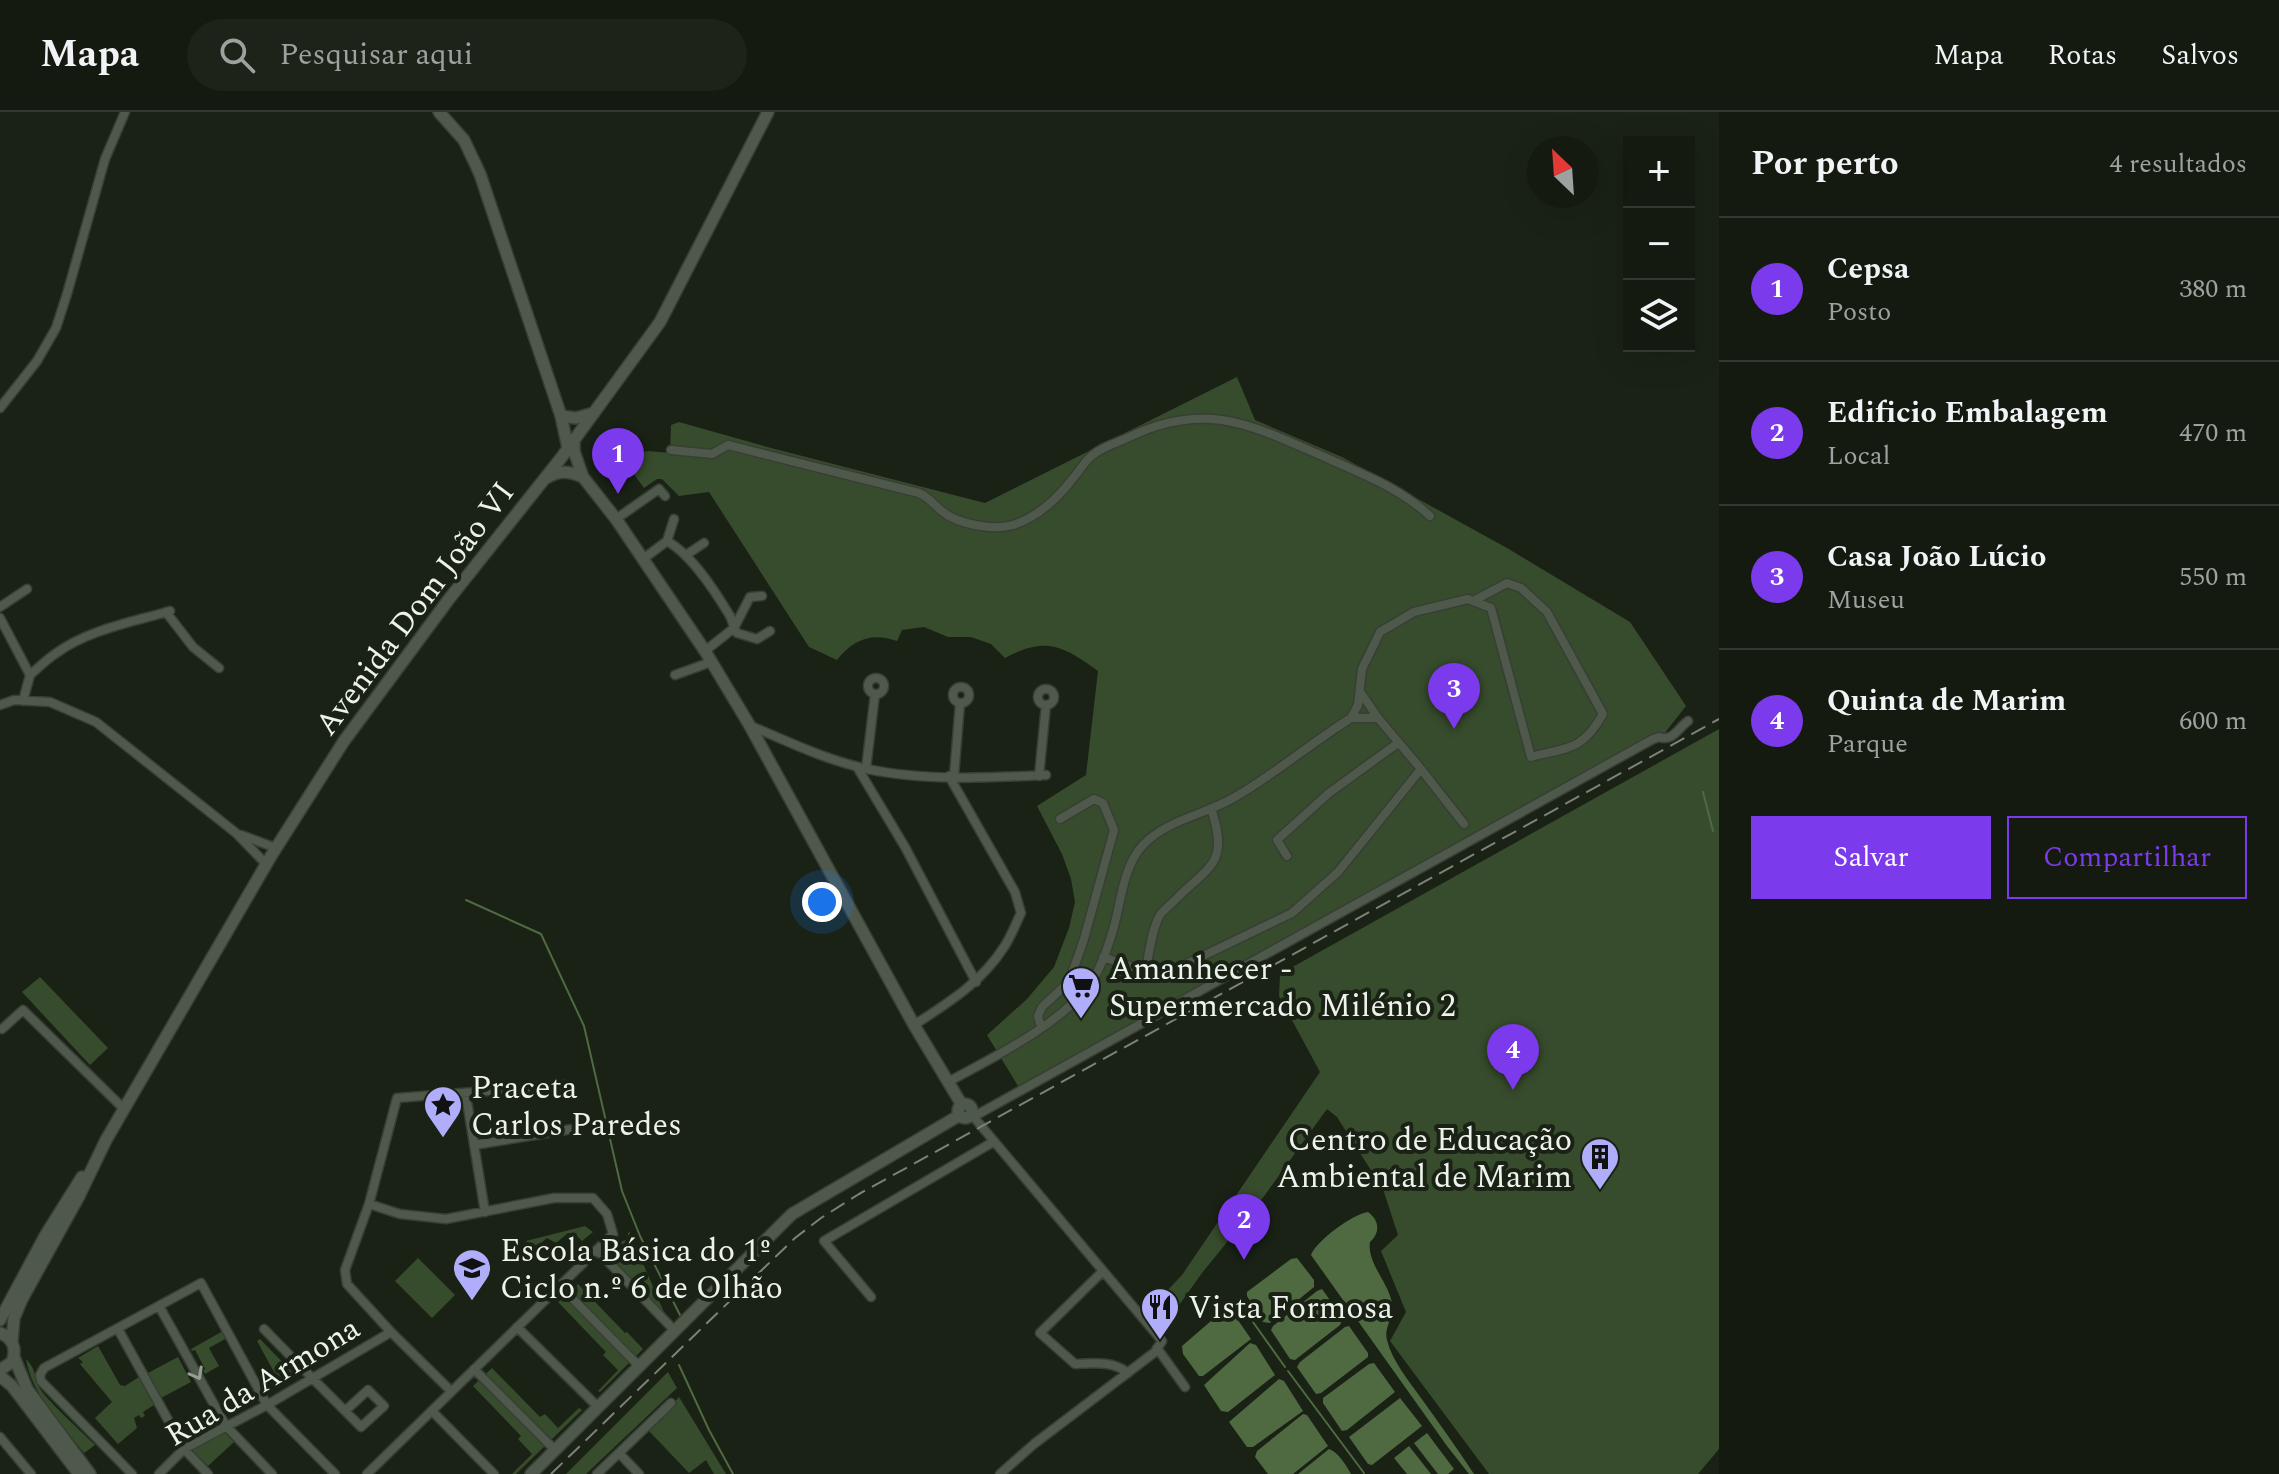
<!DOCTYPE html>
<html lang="pt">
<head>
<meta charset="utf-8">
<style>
  :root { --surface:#141a10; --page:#1d2319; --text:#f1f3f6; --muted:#9da19f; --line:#333830; --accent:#7c3aed }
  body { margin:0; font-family:Spectral,serif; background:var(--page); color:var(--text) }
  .controls { position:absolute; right:24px; top:24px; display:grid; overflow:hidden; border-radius:0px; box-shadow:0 8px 32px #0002 }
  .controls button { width:72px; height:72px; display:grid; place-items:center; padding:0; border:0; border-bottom:2px solid var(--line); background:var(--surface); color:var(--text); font:40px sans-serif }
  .compass { position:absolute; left:1527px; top:24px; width:72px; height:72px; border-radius:50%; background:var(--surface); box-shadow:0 8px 32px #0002; rotate:335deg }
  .you { position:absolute; left:822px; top:790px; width:28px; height:28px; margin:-20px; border:6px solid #fff; border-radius:50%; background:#1a73e8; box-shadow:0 0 0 12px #1a73e833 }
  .badge { display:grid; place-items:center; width:52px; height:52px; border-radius:50%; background:var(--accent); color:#fff; font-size:26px; font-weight:700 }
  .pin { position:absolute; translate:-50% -66px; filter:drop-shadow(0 2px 4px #0008) }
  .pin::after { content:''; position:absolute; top:42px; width:28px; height:24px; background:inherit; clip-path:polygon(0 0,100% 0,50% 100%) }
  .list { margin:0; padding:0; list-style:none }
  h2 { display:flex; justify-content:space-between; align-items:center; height:104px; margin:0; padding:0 32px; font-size:34px }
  h2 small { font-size:26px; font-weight:400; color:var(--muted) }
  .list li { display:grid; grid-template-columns:52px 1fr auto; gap:24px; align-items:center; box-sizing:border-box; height:144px; padding:0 32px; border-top:2px solid var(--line) }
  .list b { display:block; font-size:30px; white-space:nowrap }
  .list p { margin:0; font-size:26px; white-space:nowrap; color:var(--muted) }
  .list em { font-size:26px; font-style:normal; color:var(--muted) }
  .actions { display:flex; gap:16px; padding:24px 32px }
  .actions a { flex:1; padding:18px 0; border:2px solid var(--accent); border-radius:0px; text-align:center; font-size:28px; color:var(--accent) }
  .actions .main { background:var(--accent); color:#fff }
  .icon { flex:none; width:44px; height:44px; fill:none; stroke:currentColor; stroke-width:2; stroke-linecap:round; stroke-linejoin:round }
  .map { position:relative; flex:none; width:1719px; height:1362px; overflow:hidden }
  header { display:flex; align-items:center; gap:48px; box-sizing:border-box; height:112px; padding:0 40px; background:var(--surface); border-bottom:2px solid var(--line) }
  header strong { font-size:38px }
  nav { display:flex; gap:44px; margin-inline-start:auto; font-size:28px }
  .search { width:560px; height:72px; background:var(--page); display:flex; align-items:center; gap:20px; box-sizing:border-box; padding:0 28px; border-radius:44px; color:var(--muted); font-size:30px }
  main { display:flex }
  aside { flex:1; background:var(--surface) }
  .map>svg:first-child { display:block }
</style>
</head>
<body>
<header>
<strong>Mapa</strong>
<div class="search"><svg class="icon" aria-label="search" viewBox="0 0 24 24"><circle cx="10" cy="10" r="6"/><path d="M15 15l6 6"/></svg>Pesquisar aqui</div>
<nav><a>Mapa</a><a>Rotas</a><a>Salvos</a></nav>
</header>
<main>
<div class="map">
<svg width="1719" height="1362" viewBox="0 0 1719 1362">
  <rect width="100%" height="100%" fill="#1a2216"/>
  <path fill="#374c2c" d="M1237 265 1255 308 1342 345 1507 436 1630 510 1686 594 1657 631 1018 974 987 923 1027 887 1054 855 1069 816 1075 790 1071 767 1062 742 1037 694 1086 663 1098 559C1063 534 1046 524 1005 546L991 532 971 525H948L924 515 902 518 897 529C873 520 853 527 837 548L809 535 709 380 679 384 662 367H657L644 376 621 345 648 339 670 341 671 313 679 310 771 336 985 391Z
    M1719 617V1337L1698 1362H1489L1390 1229 1406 1200 1381 1139 1398 1123 1383 1077 1337 1005 1327 997 1262 1087 1202 1161 1162 1217 1146 1201 1182 1163 1320 960 1279 884 1280 862Z
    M40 865 108 936 90 953 22 880Z
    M585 1114 593 1120 582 1129 575 1122 568 1121 556 1131 547 1126 534 1137 526 1129Z
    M629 1119 667 1207 608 1144 616 1137 612 1132 626 1128Z
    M418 1146 455 1183 432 1206 395 1169Z
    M578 1172 625 1221 627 1220 643 1237 600 1280 598 1279 618 1258 603 1243 606 1240 558 1190Z
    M223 1219 227 1226 209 1236 219 1254 205 1262 203 1259 205 1257 195 1238 192 1239 191 1237Z
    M260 1227 295 1263 280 1271 257 1229Z
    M98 1234 120 1273 125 1274 139 1265 154 1293 143 1300 145 1304 141 1306 139 1303 134 1306 137 1316 118 1332 95 1306 112 1290 80 1252 83 1250 78 1246Z
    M178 1245 191 1270 161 1286 148 1261Z
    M26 1247C38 1259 33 1268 43 1281 59 1300 78 1316 95 1333L84 1341C62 1313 32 1283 26 1247Z
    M492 1256 540 1305 545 1302 558 1316 579 1296 582 1298 516 1362H512L532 1342 518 1327 521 1324 473 1274Z
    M668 1260 677 1276 586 1362H566Z
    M679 1285 726 1362H714L706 1348 689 1361 649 1319Z
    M225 1321 234 1330 208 1354 193 1340V1336Z"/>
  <path fill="#4f6a40" d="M1368 1100C1380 1109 1380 1121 1370 1130 1367 1150 1386 1168 1391 1187 1397 1205 1383 1213 1387 1228 1392 1249 1409 1269 1421 1286 1439 1311 1457 1336 1474 1362H1469L1447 1334 1311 1143C1316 1129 1353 1102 1368 1100Z
    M1297 1146 1314 1168V1175L1270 1211 1263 1210 1247 1184V1180L1291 1147Z
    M1322 1177 1343 1206 1340 1213 1295 1248 1290 1247 1271 1218 1273 1214 1317 1179Z
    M1226 1196 1231 1198 1251 1227 1203 1264H1199L1183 1242 1182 1234Z
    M1349 1214 1368 1241V1245L1321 1281 1316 1282 1297 1255 1300 1250 1345 1215Z
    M1250 1231 1256 1233 1275 1263 1228 1300 1221 1299 1204 1273Z
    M1374 1251 1395 1280 1347 1318 1342 1319 1323 1291V1286L1369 1252Z
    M1279 1267 1284 1269 1303 1299 1253 1335H1247L1229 1310Z
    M1400 1286 1422 1314 1372 1353 1368 1352 1349 1325Z
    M1303 1302 1307 1303 1328 1334 1293 1362H1268L1255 1345 1257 1339Z
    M1427 1321 1454 1357 1448 1362H1438L1414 1331Z
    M1409 1334 1431 1362H1407L1394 1346Z
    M1329 1337C1339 1341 1346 1353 1351 1362H1298Z"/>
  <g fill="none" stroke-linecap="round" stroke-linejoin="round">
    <path stroke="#4f6a40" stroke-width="2" d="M1703 680 1713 719
      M466 788 541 822 584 914 622 1079 640 1124 680 1203
      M1238 1189 1285 1255
      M679 1253 709 1318 733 1362
      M1288 1259 1364 1361"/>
    <g stroke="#383e36" stroke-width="11">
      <path id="street" d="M0 296 37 249 56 216 67 182 105 47 125 0
        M671 338 712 342 728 333 919 381C930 386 934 393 943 400 958 412 994 419 1013 413 1039 405 1058 386 1074 365 1080 358 1086 347 1094 342 1103 335 1116 331 1127 326 1207 286 1255 315 1329 347 1365 363 1401 377 1430 404
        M616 407 659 377 665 384
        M667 429 674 407
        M686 443 704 431
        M643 447 667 429C692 443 715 479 730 504 733 510 733 515 737 521L757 527 770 519
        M0 495 27 477
        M166 500 193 535 219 556
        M0 506 30 563 23 589
        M705 539 734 516 750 485 762 484
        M30 563C38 556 46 548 55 542 87 518 132 510 170 499
        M675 563 711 550
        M868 574a8 8 0 1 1 16 0a8 8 0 1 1-16 0Z
        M953 583a8 8 0 1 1 16 0a8 8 0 1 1-16 0Z
        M1038 585a8 8 0 1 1 16 0a8 8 0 1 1-16 0Z
        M1361 581 1378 606
        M0 593 14 588 50 590 96 610 236 721 266 752
        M1351 606H1378L1421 657 1464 712
        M751 614C789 630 826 648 867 657 924 669 989 666 1046 663
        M857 655 905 735 976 870
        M866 657 875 582
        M954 664 960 591
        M1039 664 1046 593
        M241 723 276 736
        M1287 744 1277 728 1329 681 1398 631
        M1103 845 1138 857H1176L1292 801 1338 760 1421 657
        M1146 857C1149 842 1152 816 1160 803 1164 797 1173 791 1178 785 1214 751 1228 749 1211 696
        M914 913C948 891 982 870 1004 835 1011 825 1015 813 1021 801L1015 780 949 664
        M1041 915 1038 904 1042 895 1069 870 1084 827 1114 718 1103 691 1094 687 1060 707
        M2 917 23 898 123 996
        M948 970C992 946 1064 911 1092 869 1102 854 1108 835 1113 818 1121 791 1123 754 1143 733 1168 707 1205 703 1235 685 1275 662 1311 631 1351 606L1358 593 1362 557 1380 520 1414 500 1468 487 1491 496 1531 645C1569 635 1582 639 1603 602L1547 500 1521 476 1507 471 1475 488
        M466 983 485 1100
        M972 1003 1162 1229 1155 1240 1034 1332 1000 1362
        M973 1005 1653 627 1659 625C1673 630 1678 616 1688 609
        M474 1033 572 1017
        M597 1138 675 1219
        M1102 1160 1040 1221 1075 1252C1094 1251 1113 1249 1128 1261
        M560 1174 639 1254
        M871 1185 824 1129 993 1030
        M159 1194 226 1314 272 1362
        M517 1215 598 1295
        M118 1217 184 1337 208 1362
        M264 1217C296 1250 328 1282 361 1315L384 1294 368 1278 345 1299
        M1157 1236 1185 1275
        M474 1257 555 1338
        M451 1279 391 1220 347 1172 345 1158 369 1092 397 986 563 973
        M432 1299 494 1362
        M0 1325 31 1362
        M619 1341 639 1362
        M132 1362 41 1269 40 1263 44 1256 201 1171 267 1293 335 1362
        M159 1362 184 1337 267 1293 391 1220
        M367 1362 613 1122 607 1102 593 1086H554L446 1107 400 1102 369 1092
        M597 1362 671 1291"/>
    </g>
    <g stroke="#383e36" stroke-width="14">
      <path id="secondary" d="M439 0 464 28 480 62 561 304 568 336
        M561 304 576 306 594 301
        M574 329V339L583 365 616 407 705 539 750 614 914 913 962 993
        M546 366C559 358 569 359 583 365
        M958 999a7 7 0 1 1 14 0a7 7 0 1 1-14 0Z
        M0 1208 45 1124 82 1065
        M0 1221C13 1226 17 1237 12 1250L0 1258
        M12 1229 14 1206 22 1187 79 1084 106 1028 271 744 344 629 449 487 561 346 660 210 768 0
        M14 1245 27 1277 90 1362
        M0 1264 12 1274 79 1362
        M531 1362 792 1102 960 1003"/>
    </g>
    <use href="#street" stroke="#4f594b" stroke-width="8"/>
    <use href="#secondary" stroke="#4f594b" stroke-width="11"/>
    <path stroke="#7c8278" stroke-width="2" stroke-dasharray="16 8" stroke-linecap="butt" d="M551 1362 795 1126 821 1106 859 1082 1719 607"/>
  </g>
  <defs><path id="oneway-chevron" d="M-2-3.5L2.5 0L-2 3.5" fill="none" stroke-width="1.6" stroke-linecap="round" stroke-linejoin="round" transform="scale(2)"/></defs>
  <use stroke="#969e93" href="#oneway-chevron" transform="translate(197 1262) rotate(61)"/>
  <defs>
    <g id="supermarket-pin" transform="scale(2)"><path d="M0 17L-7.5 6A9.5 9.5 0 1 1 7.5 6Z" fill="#b0aefa" stroke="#1a2216"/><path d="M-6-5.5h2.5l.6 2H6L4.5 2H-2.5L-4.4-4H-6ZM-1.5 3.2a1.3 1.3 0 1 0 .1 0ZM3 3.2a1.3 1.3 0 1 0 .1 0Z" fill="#111"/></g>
    <g id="sight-pin" transform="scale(2)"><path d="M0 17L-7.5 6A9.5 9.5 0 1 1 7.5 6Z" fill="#b0aefa" stroke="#1a2216"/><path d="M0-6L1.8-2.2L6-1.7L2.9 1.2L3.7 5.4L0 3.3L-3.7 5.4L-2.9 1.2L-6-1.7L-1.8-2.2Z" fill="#111"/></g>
    <g id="building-pin" transform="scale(2)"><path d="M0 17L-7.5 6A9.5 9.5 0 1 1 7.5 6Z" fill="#b0aefa" stroke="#1a2216"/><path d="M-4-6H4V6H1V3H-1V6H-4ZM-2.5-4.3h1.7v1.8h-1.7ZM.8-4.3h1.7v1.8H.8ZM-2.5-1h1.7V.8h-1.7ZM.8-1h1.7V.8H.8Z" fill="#111"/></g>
    <g id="school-pin" transform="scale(2)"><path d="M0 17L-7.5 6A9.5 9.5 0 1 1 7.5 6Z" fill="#b0aefa" stroke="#1a2216"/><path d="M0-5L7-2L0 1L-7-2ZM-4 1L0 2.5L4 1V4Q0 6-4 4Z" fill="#111"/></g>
    <g id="restaurant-pin" transform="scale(2)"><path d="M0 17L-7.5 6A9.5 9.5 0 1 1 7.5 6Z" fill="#b0aefa" stroke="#1a2216"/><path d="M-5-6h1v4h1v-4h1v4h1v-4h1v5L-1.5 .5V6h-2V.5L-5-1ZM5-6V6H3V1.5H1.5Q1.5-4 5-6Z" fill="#111"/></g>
  </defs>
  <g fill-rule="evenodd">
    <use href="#supermarket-pin" x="1081" y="874"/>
    <use href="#sight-pin" x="443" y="993"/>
    <use href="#building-pin" x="1600" y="1045"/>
    <use href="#school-pin" x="472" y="1156"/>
    <use href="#restaurant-pin" x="1160" y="1195"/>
  </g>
  <g text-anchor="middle" stroke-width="8" stroke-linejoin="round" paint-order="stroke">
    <g font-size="32" fill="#edf2ea" stroke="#1a2216">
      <text transform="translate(414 496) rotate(-53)" y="11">Avenida Dom João VI</text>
      <text transform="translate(262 1269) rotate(-31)" y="11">Rua da Armona</text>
    </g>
    <g font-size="32" fill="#edf2ea" stroke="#1a2216" text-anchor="start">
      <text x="1109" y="867">Amanhecer -<tspan x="1109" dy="37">Supermercado Milénio 2</tspan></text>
      <text x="471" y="986">Praceta<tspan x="471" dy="37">Carlos Paredes</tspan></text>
      <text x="1572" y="1038" text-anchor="end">Centro de Educação<tspan x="1572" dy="37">Ambiental de Marim</tspan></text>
      <text x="500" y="1149">Escola Básica do 1º<tspan x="500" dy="37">Ciclo n.º 6 de Olhão</tspan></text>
      <text x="1188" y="1206">Vista Formosa</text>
    </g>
  </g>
</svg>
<div class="controls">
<button>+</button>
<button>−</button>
<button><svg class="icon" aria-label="layers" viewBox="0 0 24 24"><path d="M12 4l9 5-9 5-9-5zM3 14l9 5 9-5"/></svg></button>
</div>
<svg class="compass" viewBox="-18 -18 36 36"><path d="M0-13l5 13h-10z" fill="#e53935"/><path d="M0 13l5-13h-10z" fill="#9da19f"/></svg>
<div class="you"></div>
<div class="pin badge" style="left:618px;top:382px">1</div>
<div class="pin badge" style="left:1244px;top:1148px">2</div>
<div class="pin badge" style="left:1454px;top:617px">3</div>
<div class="pin badge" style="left:1513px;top:978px">4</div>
</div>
<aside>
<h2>Por perto<small>4 resultados</small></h2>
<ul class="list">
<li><span class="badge">1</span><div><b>Cepsa</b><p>Posto</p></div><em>380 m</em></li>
<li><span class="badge">2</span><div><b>Edificio Embalagem</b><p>Local</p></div><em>470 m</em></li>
<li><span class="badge">3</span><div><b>Casa João Lúcio</b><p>Museu</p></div><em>550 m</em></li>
<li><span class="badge">4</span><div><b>Quinta de Marim</b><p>Parque</p></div><em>600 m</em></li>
</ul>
<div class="actions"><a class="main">Salvar</a><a>Compartilhar</a></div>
</aside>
</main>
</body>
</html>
